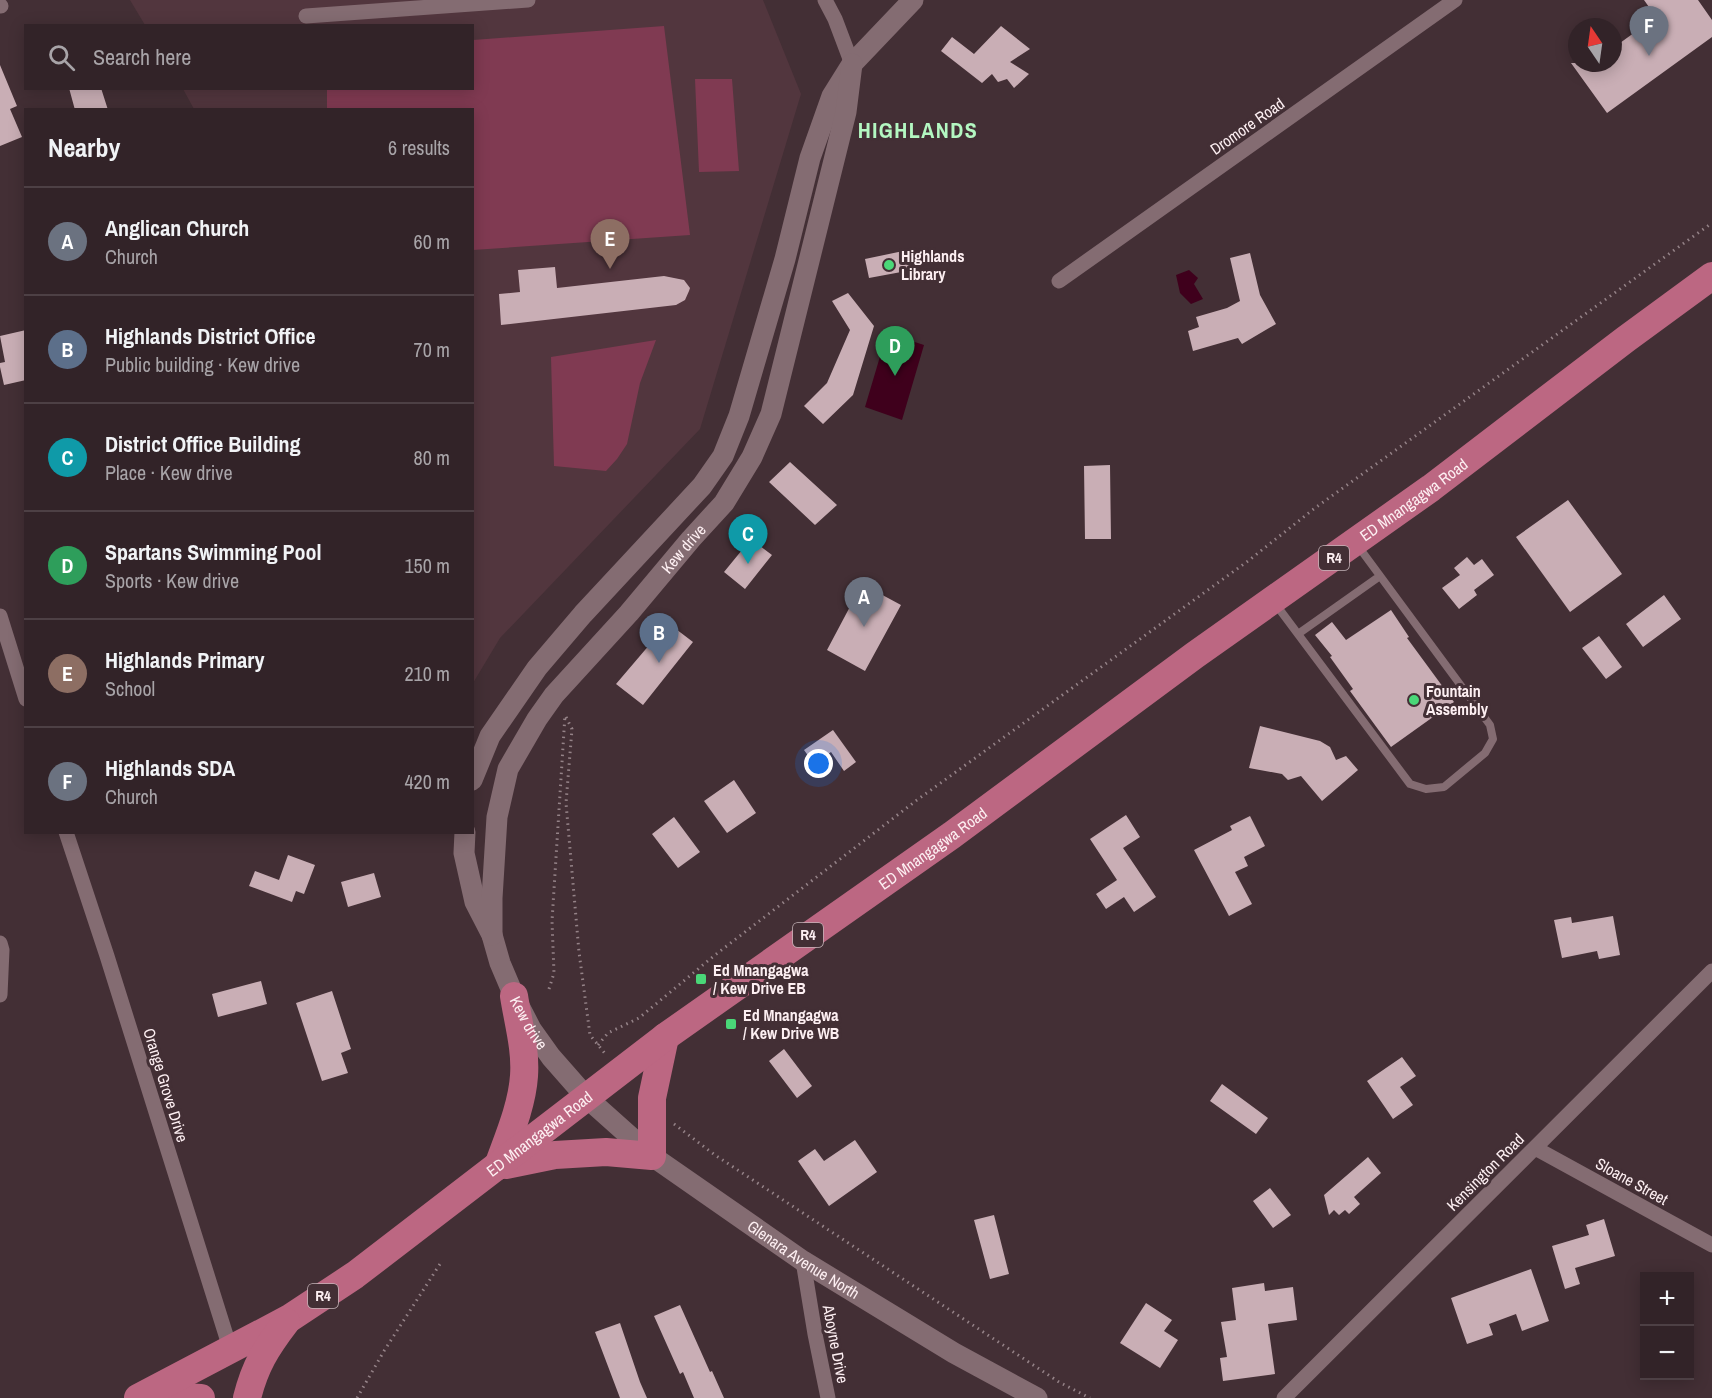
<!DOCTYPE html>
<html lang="en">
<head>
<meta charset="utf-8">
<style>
  :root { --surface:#322328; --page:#3d2f34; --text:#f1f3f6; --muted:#a8a4a8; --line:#4d4045; --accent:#4ad778 }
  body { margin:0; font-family:"Archivo Narrow",sans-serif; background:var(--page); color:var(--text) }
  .controls { position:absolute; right:18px; bottom:18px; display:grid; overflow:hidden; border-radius:0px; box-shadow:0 3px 15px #0003 }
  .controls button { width:54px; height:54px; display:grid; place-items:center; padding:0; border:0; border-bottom:2px solid var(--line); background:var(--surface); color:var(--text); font:30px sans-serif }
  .compass { position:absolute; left:1568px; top:18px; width:54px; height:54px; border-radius:50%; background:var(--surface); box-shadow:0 3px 15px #0003; rotate:347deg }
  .you { position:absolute; left:819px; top:764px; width:21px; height:21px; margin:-15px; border:4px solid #fff; border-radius:50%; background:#1a73e8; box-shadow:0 0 0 9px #1a73e833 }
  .badge { display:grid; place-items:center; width:39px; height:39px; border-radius:50%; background:var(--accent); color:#fff; font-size:20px; font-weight:700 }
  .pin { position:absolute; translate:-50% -50px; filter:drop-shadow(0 2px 3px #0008) }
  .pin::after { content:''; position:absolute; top:32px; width:21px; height:18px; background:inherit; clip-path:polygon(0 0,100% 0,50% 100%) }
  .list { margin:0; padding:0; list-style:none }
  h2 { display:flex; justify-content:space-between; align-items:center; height:78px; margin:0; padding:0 24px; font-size:26px }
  h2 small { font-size:20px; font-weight:400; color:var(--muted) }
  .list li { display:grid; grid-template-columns:39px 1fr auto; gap:18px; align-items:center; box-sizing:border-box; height:108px; padding:0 24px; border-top:2px solid var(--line) }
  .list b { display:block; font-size:22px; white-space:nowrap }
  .list p { margin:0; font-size:20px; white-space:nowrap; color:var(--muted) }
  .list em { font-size:20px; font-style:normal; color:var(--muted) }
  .icon { flex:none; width:33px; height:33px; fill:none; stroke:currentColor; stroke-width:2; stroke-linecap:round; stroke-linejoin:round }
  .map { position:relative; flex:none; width:1712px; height:1398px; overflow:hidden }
  .search { position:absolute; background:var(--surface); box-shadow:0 3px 15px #0003; left:24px; top:24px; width:450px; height:66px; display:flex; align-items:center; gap:15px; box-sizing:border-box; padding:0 21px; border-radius:0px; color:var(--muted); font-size:22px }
  .panel { position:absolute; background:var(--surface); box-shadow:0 3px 15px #0003; left:24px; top:108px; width:450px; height:726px; border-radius:0px }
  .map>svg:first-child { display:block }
</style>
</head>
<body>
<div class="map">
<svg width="1712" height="1398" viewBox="0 0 1712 1398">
  <rect width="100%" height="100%" fill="#432f35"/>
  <path fill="#52363e" d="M130 0H763L801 94 700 429 500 638 473 683 472 110 194 109 183 89 472 88V26L145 25Z"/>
  <path fill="#803a52" d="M664 26 690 235 473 250 472 110 327 109V89L472 88 473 40Z
    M695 79H732L739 171 699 172Z
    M656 340 640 383 627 444 617 459 606 471 554 466 551 357Z"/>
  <path fill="#3f001c" d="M1189 270 1198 278 1194 284 1203 299 1191 304 1180 293 1176 275Z
    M887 333 924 345 902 420 865 407Z"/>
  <path fill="#c9aeb5" d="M1644 0H1698L1712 20V37L1607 113 1571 63H1613V48L1656 17Z
    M1001 26 1030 49 1010 62 1029 74 1014 88 1007 79 998 82 992 74 982 83 941 51 952 37 974 54Z
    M0 65 17 106 10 109 22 137 0 146Z
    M69 88H101L108 110H75Z
    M908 250 912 270 869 278 865 259Z
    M1250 253 1260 295 1276 324 1242 344 1238 338 1193 351 1188 331 1199 327 1196 317 1227 308 1240 301 1230 258Z
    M555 267 557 288 664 276 684 280 690 288 689 291 685 300 676 305 501 325 499 294 520 292 518 270Z
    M848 293 874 326 853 395 823 424 804 406 827 383 850 330 832 301Z
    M26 330V380L4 385 0 367V363L5 362 0 336Z
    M790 462 837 505 815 525 769 482Z
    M1110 465 1111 539H1085L1084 466Z
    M1568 500 1622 574 1570 612 1516 537Z
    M751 539 772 555 745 589 724 572Z
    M1467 557 1474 565 1482 559 1494 575 1474 590 1477 595 1459 609 1442 588 1460 575 1454 568Z
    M862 584 901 605 865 671 827 650Z
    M1664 595 1681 619 1643 647 1626 624Z
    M1391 610 1409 637 1407 638 1454 702 1391 747 1350 691 1353 689 1330 657 1332 656 1315 635 1332 622 1346 640Z
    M668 623 693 642 643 705 616 684Z
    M1599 636 1622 667 1606 679 1582 648Z
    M1260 726 1320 741 1330 747 1336 760 1346 756 1358 770 1322 801 1301 776 1288 780 1282 774 1249 768Z
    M833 730 856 762 844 771 831 752 814 764 804 750Z
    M734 780 756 813 727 833 704 801Z
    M1126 815 1140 837 1123 848 1156 897 1134 912 1124 897 1106 909 1096 894 1117 880 1090 839Z
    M1250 816 1265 846 1244 857 1248 866 1235 872 1252 904 1229 916 1194 850 1232 830 1230 826Z
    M674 817 700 852 678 868 652 834Z
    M288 855 315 865 304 894 296 891 292 902 249 886 255 871 279 880Z
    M374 873 381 897 348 907 341 882Z
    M1613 916 1620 955 1599 959 1597 951 1562 958 1554 920 1571 917 1572 923Z
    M261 981 267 1004 218 1017 212 994Z
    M332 991 351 1049 341 1053 348 1073 322 1081 296 1003Z
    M784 1049 812 1086 797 1098 769 1061Z
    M1402 1057 1416 1076 1400 1087 1413 1105 1393 1119 1367 1081Z
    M1222 1084 1268 1118 1256 1134 1210 1101Z
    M855 1140 877 1172 829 1206 798 1161 815 1149 824 1161Z
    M1368 1157 1381 1173 1354 1197 1360 1204 1349 1214 1345 1210 1339 1215 1334 1210 1329 1215 1324 1195Z
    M1270 1188 1291 1215 1273 1228 1253 1201Z
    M994 1215 1009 1274 990 1279 974 1220Z
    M1604 1219 1615 1256 1575 1268 1580 1284 1565 1289 1552 1246 1589 1235 1586 1225Z
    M1531 1269 1549 1321 1522 1331 1516 1314 1489 1324 1493 1335 1467 1344 1451 1298Z
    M1264 1283 1265 1291 1293 1287 1297 1320 1268 1324 1275 1374 1223 1381 1220 1358 1227 1357 1221 1322 1236 1320 1232 1288Z
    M1146 1303 1172 1320 1164 1331 1178 1340 1160 1368 1120 1343Z
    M680 1305 710 1372 712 1371 724 1398H694L683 1372 680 1374 654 1316Z
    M620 1323 640 1382 647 1398H620L595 1332Z"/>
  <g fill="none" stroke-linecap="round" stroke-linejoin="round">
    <path stroke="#958388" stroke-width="3" stroke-dasharray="1.5 4.5" stroke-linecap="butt" d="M566 717 572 729 566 803 579 952 590 1035 607 1056
      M549 989 554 973 552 921 565 715
      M598 1045 608 1033 639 1018 715 955 917 800 1248 561 1315 508 1712 223
      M674 1124 715 1155 1059 1382 1090 1398
      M357 1398 384 1351 440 1264"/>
    <path stroke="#846c72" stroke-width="8" d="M1277 606 1410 784 1426 789 1444 787 1485 753 1493 739 1490 725 1358 546
      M1298 634 1380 576"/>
    <path stroke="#846c72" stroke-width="15" d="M825 0 835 19 852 64
      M0 6H1
      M306 16 528 0
      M1059 281 1455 0
      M0 616 26 699
      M66 832 107 956 230 1348
      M0 943 2 950 0 995
      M1535 1148 1712 1245
      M803 1261 815 1334 828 1398
      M1284 1398 1712 971"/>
    <g stroke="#846c72" stroke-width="21">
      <path d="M472 780 490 736 537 668 583 614 702 486 723 456 739 416 785 259 810 158 832 96 852 64 913 0"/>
      <path id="s1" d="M465 832 464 853 475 902 492 935 500 963 514 996 531 1029 551 1057 587 1098 652 1156 803 1261 954 1353 1037 1398"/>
      <path id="s2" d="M492 935V898L497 817 508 769 537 719 554 695 629 613 691 539 724 503 752 457 771 414 846 112 852 64"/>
    </g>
    <g stroke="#bc6782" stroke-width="28">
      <path d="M506 1165 555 1155 606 1152 652 1156V1098L665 1037"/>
      <path d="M498 1166C508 1138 522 1106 524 1076 526 1049 518 1022 514 996"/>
      <path d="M147 1395 201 1398"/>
      <path id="s3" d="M138 1398 290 1318 355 1275 665 1037 952 835 1195 655 1431 488 1626 339 1712 276"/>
      <path d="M247 1398C255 1366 266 1348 286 1322"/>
    </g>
  </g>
  <g fill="#4ad778" stroke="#432f35" stroke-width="2">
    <circle cx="889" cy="265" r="6"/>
    <circle cx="1414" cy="700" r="6"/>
    <rect x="695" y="973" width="12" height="12" rx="3"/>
    <rect x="725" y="1018" width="12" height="12" rx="3"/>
  </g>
  <g text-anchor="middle" stroke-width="6" stroke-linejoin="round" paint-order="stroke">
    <g fill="#432f35" stroke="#c5b5b9" stroke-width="1.5">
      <rect x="1319" y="546" width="30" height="24" rx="4.5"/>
      <rect x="793" y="923" width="30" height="24" rx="4.5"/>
      <rect x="308" y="1284" width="30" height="24" rx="4.5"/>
    </g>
    <g font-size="15" font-weight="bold" fill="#fdeff2">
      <text x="1334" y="563">R4</text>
      <text x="808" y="940">R4</text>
      <text x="323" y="1301">R4</text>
    </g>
    <g font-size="16" fill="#fdeff2" stroke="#432f35">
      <text transform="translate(1247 126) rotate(-35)" y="6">Dromore Road</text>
      <text dy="6" stroke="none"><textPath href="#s3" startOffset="1562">ED Mnangagwa Road</textPath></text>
      <text dy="6" stroke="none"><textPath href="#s2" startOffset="450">Kew drive</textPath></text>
      <text dy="6" stroke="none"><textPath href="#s3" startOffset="968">ED Mnangagwa Road</textPath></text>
      <text dy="6" stroke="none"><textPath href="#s1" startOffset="204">Kew drive</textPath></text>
      <text transform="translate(166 1085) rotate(73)" y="6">Orange Grove Drive</text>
      <text dy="6" stroke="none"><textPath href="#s3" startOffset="482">ED Mnangagwa Road</textPath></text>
      <text transform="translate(1485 1172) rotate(-45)" y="6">Kensington Road</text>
      <text transform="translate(1632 1181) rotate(29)" y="6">Sloane Street</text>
      <text dy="6" stroke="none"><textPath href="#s1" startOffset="570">Glenara Avenue North</textPath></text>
      <text transform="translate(836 1344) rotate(79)" y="6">Aboyne Drive</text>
    </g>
    <g font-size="16" font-weight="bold" fill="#fdeff2" stroke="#432f35" text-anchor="start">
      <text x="901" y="262">Highlands<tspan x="901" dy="18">Library</tspan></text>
      <text x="1426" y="697">Fountain<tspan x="1426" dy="18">Assembly</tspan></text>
      <text x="713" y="976">Ed Mnangagwa<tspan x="713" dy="18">/ Kew Drive EB</tspan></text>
      <text x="743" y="1021">Ed Mnangagwa<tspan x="743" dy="18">/ Kew Drive WB</tspan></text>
    </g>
    <g font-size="22" font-weight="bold" letter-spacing="1.5" fill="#b3f7c1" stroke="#432f35">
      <text x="918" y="138">HIGHLANDS</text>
    </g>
  </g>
</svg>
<div class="controls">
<button>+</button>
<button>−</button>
</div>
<svg class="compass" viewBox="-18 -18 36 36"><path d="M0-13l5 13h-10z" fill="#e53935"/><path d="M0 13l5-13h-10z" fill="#a8a4a8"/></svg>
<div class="you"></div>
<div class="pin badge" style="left:864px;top:627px;background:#6b7280">A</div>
<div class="pin badge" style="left:659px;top:663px;background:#5c6f8a">B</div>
<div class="pin badge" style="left:748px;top:564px;background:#0f9aa8">C</div>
<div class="pin badge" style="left:895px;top:376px;background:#2e9e5b">D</div>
<div class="pin badge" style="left:610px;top:269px;background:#8d6e63">E</div>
<div class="pin badge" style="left:1649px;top:56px;background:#6b7280">F</div>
<div class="search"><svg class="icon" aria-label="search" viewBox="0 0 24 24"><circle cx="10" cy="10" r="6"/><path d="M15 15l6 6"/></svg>Search here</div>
<section class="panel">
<h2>Nearby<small>6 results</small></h2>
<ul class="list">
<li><span class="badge" style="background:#6b7280">A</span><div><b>Anglican Church</b><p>Church</p></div><em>60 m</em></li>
<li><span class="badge" style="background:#5c6f8a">B</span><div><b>Highlands District Office</b><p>Public building · Kew drive</p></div><em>70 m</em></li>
<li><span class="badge" style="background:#0f9aa8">C</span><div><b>District Office Building</b><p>Place · Kew drive</p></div><em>80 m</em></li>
<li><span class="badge" style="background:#2e9e5b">D</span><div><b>Spartans Swimming Pool</b><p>Sports · Kew drive</p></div><em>150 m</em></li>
<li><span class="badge" style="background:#8d6e63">E</span><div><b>Highlands Primary</b><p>School</p></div><em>210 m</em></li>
<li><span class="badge" style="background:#6b7280">F</span><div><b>Highlands SDA</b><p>Church</p></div><em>420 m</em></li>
</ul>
</section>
</div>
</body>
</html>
